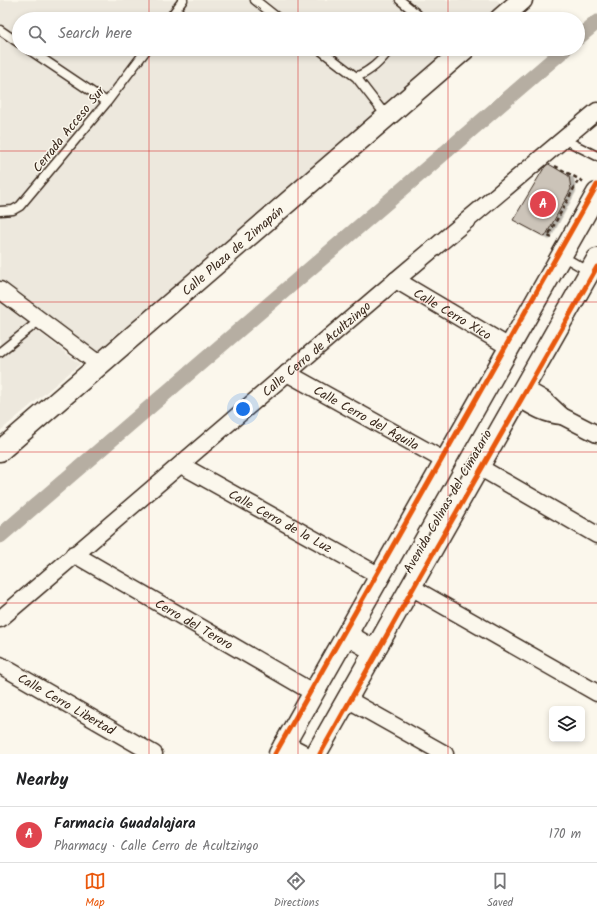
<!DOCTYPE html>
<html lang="en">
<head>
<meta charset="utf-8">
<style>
  :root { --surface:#fff; --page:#f6f6f6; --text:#202124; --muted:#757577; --line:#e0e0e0; --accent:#ea580c }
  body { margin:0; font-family:Kalam,sans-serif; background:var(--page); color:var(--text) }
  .controls { position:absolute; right:12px; bottom:12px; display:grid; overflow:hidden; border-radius:6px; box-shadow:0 2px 6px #0003 }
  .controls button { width:36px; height:36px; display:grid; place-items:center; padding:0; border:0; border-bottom:1px solid var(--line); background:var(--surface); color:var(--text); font:20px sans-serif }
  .you { position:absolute; left:243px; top:409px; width:14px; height:14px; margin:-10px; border:3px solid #fff; border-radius:50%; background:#1a73e8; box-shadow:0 0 0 6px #1a73e833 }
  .badge { display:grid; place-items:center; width:26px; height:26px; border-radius:50%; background:var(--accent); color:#fff; font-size:13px; font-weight:700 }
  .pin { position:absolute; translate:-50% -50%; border:2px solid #fff; box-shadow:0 1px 4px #0006 }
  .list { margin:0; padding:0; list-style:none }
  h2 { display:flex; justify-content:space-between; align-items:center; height:52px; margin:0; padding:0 16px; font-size:17px }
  h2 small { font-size:13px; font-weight:400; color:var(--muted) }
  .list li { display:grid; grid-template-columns:26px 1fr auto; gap:12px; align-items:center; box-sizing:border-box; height:56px; padding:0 16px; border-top:1px solid var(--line) }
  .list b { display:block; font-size:15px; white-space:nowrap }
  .list p { margin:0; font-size:13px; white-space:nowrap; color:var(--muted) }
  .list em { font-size:13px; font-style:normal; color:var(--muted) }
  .icon { flex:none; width:22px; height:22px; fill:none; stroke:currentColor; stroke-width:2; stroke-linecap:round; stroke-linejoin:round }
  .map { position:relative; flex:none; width:597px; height:754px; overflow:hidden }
  .search { position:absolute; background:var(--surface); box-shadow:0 2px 6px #0003; left:12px; right:12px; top:12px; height:44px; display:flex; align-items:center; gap:10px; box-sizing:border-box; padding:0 14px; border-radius:22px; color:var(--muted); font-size:15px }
  .sheet { height:108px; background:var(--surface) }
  nav { display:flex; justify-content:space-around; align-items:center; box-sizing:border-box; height:56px; border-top:1px solid var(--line); background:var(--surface); font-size:11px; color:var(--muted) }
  nav a { display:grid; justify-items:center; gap:2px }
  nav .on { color:var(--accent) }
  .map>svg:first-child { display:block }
</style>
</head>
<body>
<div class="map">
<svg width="597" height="754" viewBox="0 0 597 754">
  <defs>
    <filter id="shadow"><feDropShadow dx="4.5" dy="2.5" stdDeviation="0" flood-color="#0004"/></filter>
  </defs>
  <rect width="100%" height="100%" fill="#fbf7ec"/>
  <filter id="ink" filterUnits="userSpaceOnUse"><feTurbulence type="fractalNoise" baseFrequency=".025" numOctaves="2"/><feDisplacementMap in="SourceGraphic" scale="8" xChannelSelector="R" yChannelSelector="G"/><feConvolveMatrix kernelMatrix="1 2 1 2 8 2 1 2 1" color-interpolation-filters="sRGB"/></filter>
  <g filter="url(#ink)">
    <path fill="#ede8dd" d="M0 0H497L504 6 489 19H19V49H455L101 357 0 280Z
      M0 302 80 364 0 431Z"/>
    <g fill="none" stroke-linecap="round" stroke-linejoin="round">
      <path stroke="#b6aea2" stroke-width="15" d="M578 38 597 22
        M0 536 565 49"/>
    </g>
    <path fill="#ccc4b9" stroke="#3b2a1e" filter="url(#shadow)" d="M547 163 569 176 571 189 545 237 513 220Z"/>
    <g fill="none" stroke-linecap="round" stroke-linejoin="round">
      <g stroke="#3b2a1e" stroke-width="11">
        <path id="service" d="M255 0 279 19
          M400 0 417 14 418 16 415 19
          M169 19 183 0
          M0 30 19 43
          M28 49 107 102
          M319 49 356 77 387 117
          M356 77C371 71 380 62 390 49
          M563 139 597 156
          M0 211 13 210 20 206 107 102 147 49
          M562 256 590 272
          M0 352 40 320"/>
      </g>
      <g stroke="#3b2a1e" stroke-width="19">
        <g id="minor">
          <path id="s1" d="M396 280 509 347"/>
          <path d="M0 290 100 365"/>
          <path id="s2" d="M287 373 445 461"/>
          <path d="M524 388 545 400 562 416 597 434"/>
          <path d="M518 398C533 407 545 415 562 416"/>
          <path id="s3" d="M181 465 380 576"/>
          <path d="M479 467 597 535"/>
          <path id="s4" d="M74 554 314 693"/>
          <path d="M411 587 597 693"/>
          <path id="s5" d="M0 619 396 280 597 111"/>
          <path id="s6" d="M0 665 154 754"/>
          <path d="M347 699 445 754"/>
        </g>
      </g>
      <g stroke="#3b2a1e" stroke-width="23">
        <g id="tertiary">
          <path d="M500 19 522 0"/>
          <path id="s7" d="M0 451 465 49"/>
          <path d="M347 635 375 651"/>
          <path d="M284 745 301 754"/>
          <path d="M279 754 597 193"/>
          <path d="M316 754 597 259"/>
        </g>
      </g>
      <path stroke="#3b2a1e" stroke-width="2.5" stroke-dasharray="4 3" stroke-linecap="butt" d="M555 166 584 182
        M552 238 548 236 579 179"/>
      <use href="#service" stroke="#fbf7ec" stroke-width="8"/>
      <use href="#minor" stroke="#fbf7ec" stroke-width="16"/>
      <use href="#tertiary" stroke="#fbf7ec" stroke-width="20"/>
      <g stroke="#fbf7ec" stroke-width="8">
        <path id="cycleway" d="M275 754 597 185
          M320 754 420 576 597 267"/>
      </g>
      <use href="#cycleway" stroke="#e8590c" stroke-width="5"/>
    </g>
  </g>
  <path fill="none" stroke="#d62828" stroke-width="1" stroke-opacity="0.55" d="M149 0V19M298 0V19M448 0V19M149 49V754M298 49V754M448 49V754M0 151H597M0 302H597M0 452H597M0 603H597"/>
  <g text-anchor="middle" stroke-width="3" stroke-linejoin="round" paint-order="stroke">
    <g font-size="13" fill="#3b2a1e" stroke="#fbf7ec">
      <text transform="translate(68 129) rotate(-51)" y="5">Cerrada Acceso Sur</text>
      <text dy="5" stroke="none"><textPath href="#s7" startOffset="307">Calle Plaza de Zimapán</textPath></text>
      <text dy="5" stroke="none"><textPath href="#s1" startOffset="66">Calle Cerro Xico</textPath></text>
      <text dy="5" stroke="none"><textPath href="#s5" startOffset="416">Calle Cerro de Acultzingo</textPath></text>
      <text dy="5" stroke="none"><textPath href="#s2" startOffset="91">Calle Cerro del Águila</textPath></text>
      <text transform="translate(447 501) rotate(-60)" y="5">Avenida Colinas del Cimatario</text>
      <text dy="5" stroke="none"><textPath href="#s3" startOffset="114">Calle Cerro de la Luz</textPath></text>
      <text dy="5" stroke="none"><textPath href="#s4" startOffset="139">Cerro del Teroro</textPath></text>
      <text dy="5" stroke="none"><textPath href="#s6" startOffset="77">Calle Cerro Libertad</textPath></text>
    </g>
  </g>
</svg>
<div class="controls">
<button><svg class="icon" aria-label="layers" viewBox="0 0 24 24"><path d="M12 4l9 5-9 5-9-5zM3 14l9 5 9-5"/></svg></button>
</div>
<div class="you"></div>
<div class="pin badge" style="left:543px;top:204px;background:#e0444e">A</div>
<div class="search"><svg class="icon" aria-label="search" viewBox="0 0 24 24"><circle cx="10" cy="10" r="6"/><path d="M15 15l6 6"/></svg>Search here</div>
</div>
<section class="sheet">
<h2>Nearby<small></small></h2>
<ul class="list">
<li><span class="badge" style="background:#e0444e">A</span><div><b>Farmacia Guadalajara</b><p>Pharmacy · Calle Cerro de Acultzingo</p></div><em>170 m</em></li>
</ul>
</section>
<nav>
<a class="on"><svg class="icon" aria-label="map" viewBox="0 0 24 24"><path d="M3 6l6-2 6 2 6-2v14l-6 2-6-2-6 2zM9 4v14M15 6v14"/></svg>Map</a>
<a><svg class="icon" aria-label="directions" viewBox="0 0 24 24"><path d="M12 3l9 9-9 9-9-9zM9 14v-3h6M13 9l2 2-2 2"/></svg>Directions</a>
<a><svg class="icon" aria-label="saved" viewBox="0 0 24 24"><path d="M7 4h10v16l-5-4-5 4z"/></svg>Saved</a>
</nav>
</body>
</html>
